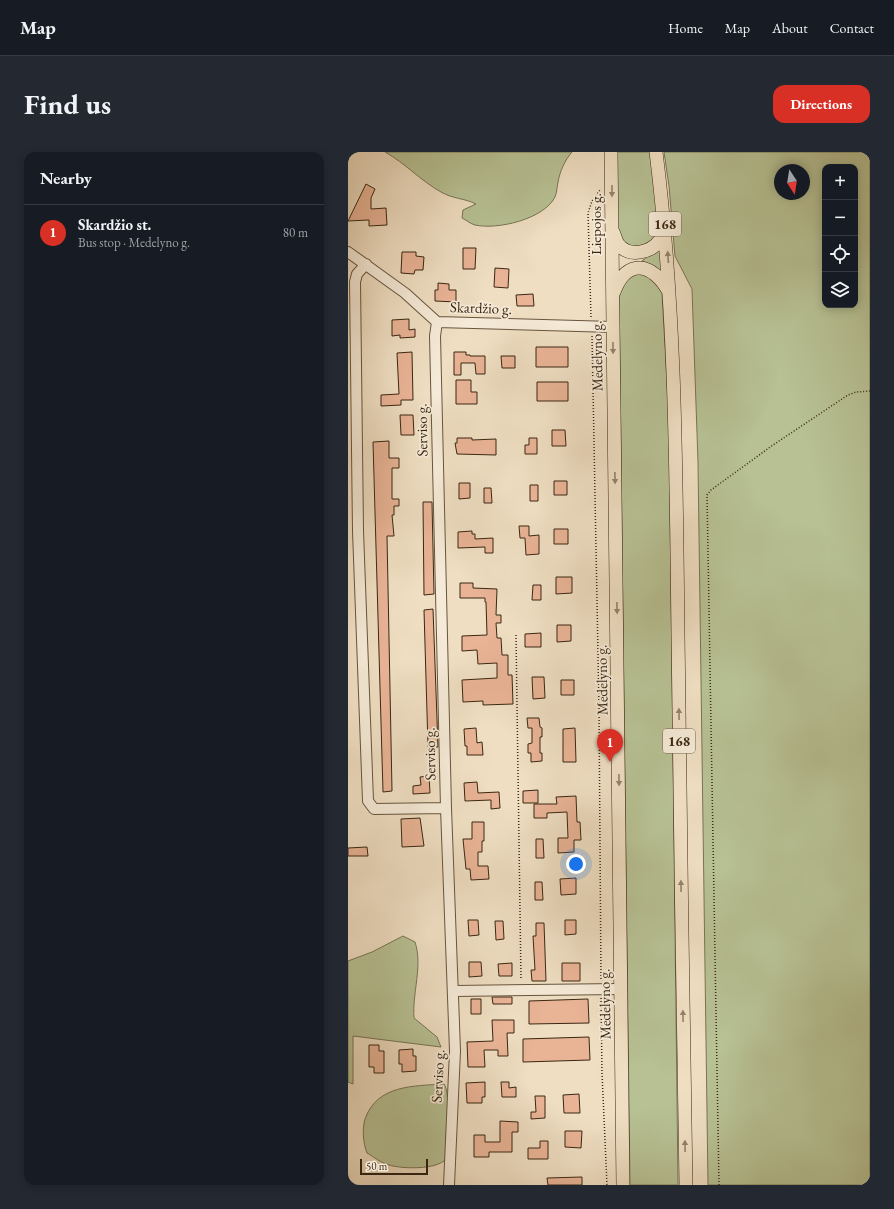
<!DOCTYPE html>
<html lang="en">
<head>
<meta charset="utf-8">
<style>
  :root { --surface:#171b24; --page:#242831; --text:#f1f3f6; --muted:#9ea1a6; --line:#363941; --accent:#d93025 }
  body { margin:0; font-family:"EB Garamond",serif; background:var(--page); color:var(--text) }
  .controls { position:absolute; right:12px; top:12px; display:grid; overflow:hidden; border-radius:8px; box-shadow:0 2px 10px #0003 }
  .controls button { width:36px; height:36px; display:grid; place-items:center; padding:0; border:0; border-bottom:1px solid var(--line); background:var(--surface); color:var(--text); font:20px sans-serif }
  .compass { position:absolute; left:426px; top:12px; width:36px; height:36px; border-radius:50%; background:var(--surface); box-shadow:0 2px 10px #0003; rotate:168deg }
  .scale { position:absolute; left:12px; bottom:10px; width:68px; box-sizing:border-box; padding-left:4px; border:2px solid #3a2712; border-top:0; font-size:11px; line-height:14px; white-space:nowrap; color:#3a2712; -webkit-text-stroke:3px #f5ead7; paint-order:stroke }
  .you { position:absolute; left:228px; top:712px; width:14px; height:14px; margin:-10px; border:3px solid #fff; border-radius:50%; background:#1a73e8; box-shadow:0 0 0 6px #1a73e833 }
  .badge { display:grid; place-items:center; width:26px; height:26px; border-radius:50%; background:var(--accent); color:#fff; font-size:13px; font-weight:700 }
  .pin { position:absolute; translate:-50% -33px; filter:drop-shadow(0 1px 2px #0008) }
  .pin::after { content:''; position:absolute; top:21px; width:14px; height:12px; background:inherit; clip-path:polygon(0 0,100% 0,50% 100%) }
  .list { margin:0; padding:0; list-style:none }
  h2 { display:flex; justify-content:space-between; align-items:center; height:52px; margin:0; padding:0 16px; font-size:17px }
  h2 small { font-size:13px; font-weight:400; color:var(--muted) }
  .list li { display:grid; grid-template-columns:26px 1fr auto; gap:12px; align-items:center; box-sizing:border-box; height:56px; padding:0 16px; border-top:1px solid var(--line) }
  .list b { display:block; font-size:15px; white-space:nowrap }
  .list p { margin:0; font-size:13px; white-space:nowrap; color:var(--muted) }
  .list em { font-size:13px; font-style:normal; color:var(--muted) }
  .icon { flex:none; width:22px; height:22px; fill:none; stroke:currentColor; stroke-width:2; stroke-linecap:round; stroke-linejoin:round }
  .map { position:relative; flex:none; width:522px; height:1033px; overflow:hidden; border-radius:12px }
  header { display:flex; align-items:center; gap:24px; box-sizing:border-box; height:56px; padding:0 20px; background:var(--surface); border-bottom:1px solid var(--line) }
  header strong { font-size:19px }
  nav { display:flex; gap:22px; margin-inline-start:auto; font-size:14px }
  .intro { display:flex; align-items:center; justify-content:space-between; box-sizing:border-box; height:96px; padding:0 24px }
  h1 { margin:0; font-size:28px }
  .button { padding:10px 18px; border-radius:12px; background:var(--accent); color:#fff; font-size:14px; font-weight:700 }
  main { display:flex; gap:24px; padding:0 24px }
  aside { flex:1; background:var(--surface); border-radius:12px; box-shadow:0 2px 10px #0003 }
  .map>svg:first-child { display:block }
</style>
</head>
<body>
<header>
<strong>Map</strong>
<nav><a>Home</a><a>Map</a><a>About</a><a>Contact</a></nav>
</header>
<div class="intro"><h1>Find us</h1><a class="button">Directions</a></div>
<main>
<aside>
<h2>Nearby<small></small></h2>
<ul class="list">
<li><span class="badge">1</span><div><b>Skardžio st.</b><p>Bus stop · Medelyno g.</p></div><em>80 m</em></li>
</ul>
</aside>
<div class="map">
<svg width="522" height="1033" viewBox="0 0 522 1033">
  <rect width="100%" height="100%" fill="#efdec2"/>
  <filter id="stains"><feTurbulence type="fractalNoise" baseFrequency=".005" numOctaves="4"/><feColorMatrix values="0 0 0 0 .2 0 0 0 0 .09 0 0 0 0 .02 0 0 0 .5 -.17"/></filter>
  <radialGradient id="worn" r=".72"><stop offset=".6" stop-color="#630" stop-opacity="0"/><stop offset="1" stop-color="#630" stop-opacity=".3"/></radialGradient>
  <path fill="#b7c194" stroke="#787453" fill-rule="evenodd" d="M37 0H224C217 8 212 19 210 30 209 35 209 40 207 45 196 67 150 78 127 73 123 72 118 68 114 66L115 58 128 52C116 46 105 47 93 40 73 29 57 11 37 0Z
    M269 0H302L312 73 309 85 291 96 274 92 269 77Z
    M316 0H522V1033H360L350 310 344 137 327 104 321 34ZM477 15H507V153H477ZM432 18H456V42H432Z
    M314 93 316 121 294 109Z
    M287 121 303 123 314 141 321 268 330 1033H282L271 141 272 135Z
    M55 784 67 790C75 814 64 841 66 866L89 885 93 895 5 884V932L0 930V809L24 800Z
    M96 932C103 940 99 994 98 1007 89 1018 54 1017 41 1013 33 1011 26 1005 19 1001 15 991 14 977 17 967 29 933 65 934 96 932Z"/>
  <path fill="#e9b496" stroke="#3a2712" d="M18 32 27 37 23 46V57L38 56 39 73 21 74V68L0 69Z
    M115 96H128L127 117H115Z
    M54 100H68V104L76 105 75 118H67L66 122 53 121Z
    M147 116 161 117 160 136 146 135Z
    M90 131 101 132V138H108V150L87 149V138H90Z
    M185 142 186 154H169L168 143Z
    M61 167V178L67 177V185L52 186V183L44 184V168Z
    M188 195H220V215H188Z
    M64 200 65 248H53V253L33 254V243L51 242 49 201Z
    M106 200H118V203H122V204H137V222H128L127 211H113V223H106Z
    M153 204H167V216H154Z
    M108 228H123V240H129V252H108Z
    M189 230H220V249H189Z
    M52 263H65L66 283H53Z
    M204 278H217L218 294H204Z
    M109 286H124V288L148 287V303L109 302 107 291H109Z
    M181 286H189V302H177V293H181Z
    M41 289V306H51V316H44V347H51V354H46V363H44L46 384H39L44 639 35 640 25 290Z
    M206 329H219V343H206Z
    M111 331H122V346L111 347Z
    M182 333H190V349H182Z
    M136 336H143L144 351H136Z
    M75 350H84L86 442 76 443Z
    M171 374H181V384L191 383V402L178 403 177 386H172Z
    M206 377H220V392H206Z
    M124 379V382H127V387L145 386V401H137V395L110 396V380Z
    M208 425H224V441L208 442Z
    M112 431H125V436L149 437 148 463H153V471H148L149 486H153L154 503H160V523H164L165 552 135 553V549L115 550 114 528 149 526V511L130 512 129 498 114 499V484L139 483 138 450H137V446H112Z
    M185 433H193V448H184Z
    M85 457 90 595H80L76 458Z
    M209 473H223V489L209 490Z
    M193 481V495H177V482Z
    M184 525H196L197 546 185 547Z
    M213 528H226V543H213Z
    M179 566H191L192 575 194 576V585H192V601H194V609L183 610V601H180V592L184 591V576H180Z
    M128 576 129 591 134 590 135 603H119V594H117L116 577Z
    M227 576 228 610H215V577Z
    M81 624 82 641 65 642V634L73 633 72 625Z
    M129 630 130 641 151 640 152 656 143 657V648L117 649 116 631Z
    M190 638V651H175V639Z
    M228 644 229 670H232L233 688H226V700L210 701V686H220L219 660 199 661V666H186V652H209L208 645Z
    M72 666 76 694 54 695 53 667Z
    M124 670H136V689H134V700H130V714H140L141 727 123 728 122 717H118L115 687H124Z
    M188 687H195L196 706H188Z
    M19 695 20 704H0V696Z
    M228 726V742L213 743 212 727Z
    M187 730H194L195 748H187Z
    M120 768H130L131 783 121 784Z
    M217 768H228V782L217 783Z
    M147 769H155L156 787 148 788Z
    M188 771H196L198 829H184L183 818H187L185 784H188Z
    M121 810H133L134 824 121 825Z
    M164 811V824H151L150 812Z
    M214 811H232V829H214Z
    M144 845H164V852H145Z
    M123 847H133V862H123Z
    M240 847 241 871 181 872V849Z
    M144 868H166V881H159L160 904H150V898H136L137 915H120L119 890 145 889Z
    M241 885 242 908 175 910V887Z
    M21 893H31V899H36V921H26V915H21Z
    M65 897V904H68V919L54 920V912H51V898Z
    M137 930V945H134V951H119L118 931Z
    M153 930H161V936L168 935V945H154Z
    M231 942 232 961H216L215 943Z
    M187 944H197V966L183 967V960H188Z
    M152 969 170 970V980H164V1000H141V1005H126V983H137V990H152Z
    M217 979H234L233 996 217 995Z
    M192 989H200V1007H180V996H192Z
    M234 1025V1033H200L199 1026Z"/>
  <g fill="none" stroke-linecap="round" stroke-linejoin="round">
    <g stroke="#67553e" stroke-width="12">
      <path id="minor" d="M0 100 57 141 89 170 265 175
        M18 112 9 122 7 130 10 379 20 649 26 657 98 656
        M89 170 87 184 98 656 107 899 101 1033
        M106 839 273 837"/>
    </g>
    <g stroke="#3a2712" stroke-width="14">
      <path id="major" d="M263 0 275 1033
        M308 0C328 160 328 321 330 482 332 666 335 849 338 1033
        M265 80C267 84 268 89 270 92 281 106 303 101 312 88 314 85 315 79 316 76
        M266 140C279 105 305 111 321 140"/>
    </g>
    <path stroke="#3a2712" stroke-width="1.5" stroke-dasharray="1 2" stroke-linecap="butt" d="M243 165 240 61 244 49 252 38
      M244 184 251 555 253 829
      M168 483 173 828
      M253 846 254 921 259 1033
      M371 1033 359 343 363 338 425 293 500 243 508 240 522 239"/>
    <use href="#minor" stroke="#f5ead7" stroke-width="10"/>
    <use href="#major" stroke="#efdec2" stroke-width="13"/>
  </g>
  <defs><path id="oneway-solid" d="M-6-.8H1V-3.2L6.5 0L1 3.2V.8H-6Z"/></defs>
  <g fill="#94826a">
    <use href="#oneway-solid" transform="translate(264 39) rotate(90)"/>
    <use href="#oneway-solid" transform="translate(320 105) rotate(-94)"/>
    <use href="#oneway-solid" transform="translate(265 196) rotate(89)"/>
    <use href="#oneway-solid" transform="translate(267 326) rotate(89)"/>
    <use href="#oneway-solid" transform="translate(269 456) rotate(89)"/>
    <use href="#oneway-solid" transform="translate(331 562) rotate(-91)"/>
    <use href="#oneway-solid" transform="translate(271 628) rotate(89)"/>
    <use href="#oneway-solid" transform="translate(333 734) rotate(-91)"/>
    <use href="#oneway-solid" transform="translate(335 864) rotate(-91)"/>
    <use href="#oneway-solid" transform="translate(337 994) rotate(-91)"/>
  </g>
  <g text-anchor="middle" stroke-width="3.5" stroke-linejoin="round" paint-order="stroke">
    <g fill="#f5ead7" stroke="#72624d" stroke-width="1">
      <rect x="301" y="60" width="32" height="24" rx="3"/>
      <rect x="315" y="577" width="32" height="24" rx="3"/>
    </g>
    <g font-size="14" font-weight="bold" fill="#3a2712">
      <text x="317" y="77">168</text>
      <text x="331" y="594">168</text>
    </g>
    <g font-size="15" fill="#3a2712" stroke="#f5ead7">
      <text transform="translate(248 72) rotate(-90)" y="5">Liepojos g.</text>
      <text transform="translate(133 156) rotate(2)" y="5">Skardžio g.</text>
      <text transform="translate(249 204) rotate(-91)" y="5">Medelyno g.</text>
      <text transform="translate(74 278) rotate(-91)" y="5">Serviso g.</text>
      <text transform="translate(254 528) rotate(-91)" y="5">Medelyno g.</text>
      <text transform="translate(82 602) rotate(-91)" y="5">Serviso g.</text>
      <text transform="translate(257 852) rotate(-91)" y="5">Medelyno g.</text>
      <text transform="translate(90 924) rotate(-87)" y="5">Serviso g.</text>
    </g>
  </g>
  <rect width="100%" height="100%" filter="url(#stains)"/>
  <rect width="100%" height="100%" fill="url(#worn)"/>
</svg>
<div class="controls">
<button>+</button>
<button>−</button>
<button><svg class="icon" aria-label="locate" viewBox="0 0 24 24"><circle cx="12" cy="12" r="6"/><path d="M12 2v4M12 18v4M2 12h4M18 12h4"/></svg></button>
<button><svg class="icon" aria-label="layers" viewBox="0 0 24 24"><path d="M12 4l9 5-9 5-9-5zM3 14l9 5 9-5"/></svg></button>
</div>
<svg class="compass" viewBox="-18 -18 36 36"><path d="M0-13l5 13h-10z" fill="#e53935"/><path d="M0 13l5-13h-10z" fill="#9ea1a6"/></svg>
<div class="scale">50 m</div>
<div class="you"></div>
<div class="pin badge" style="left:262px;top:610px">1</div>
</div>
</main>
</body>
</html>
